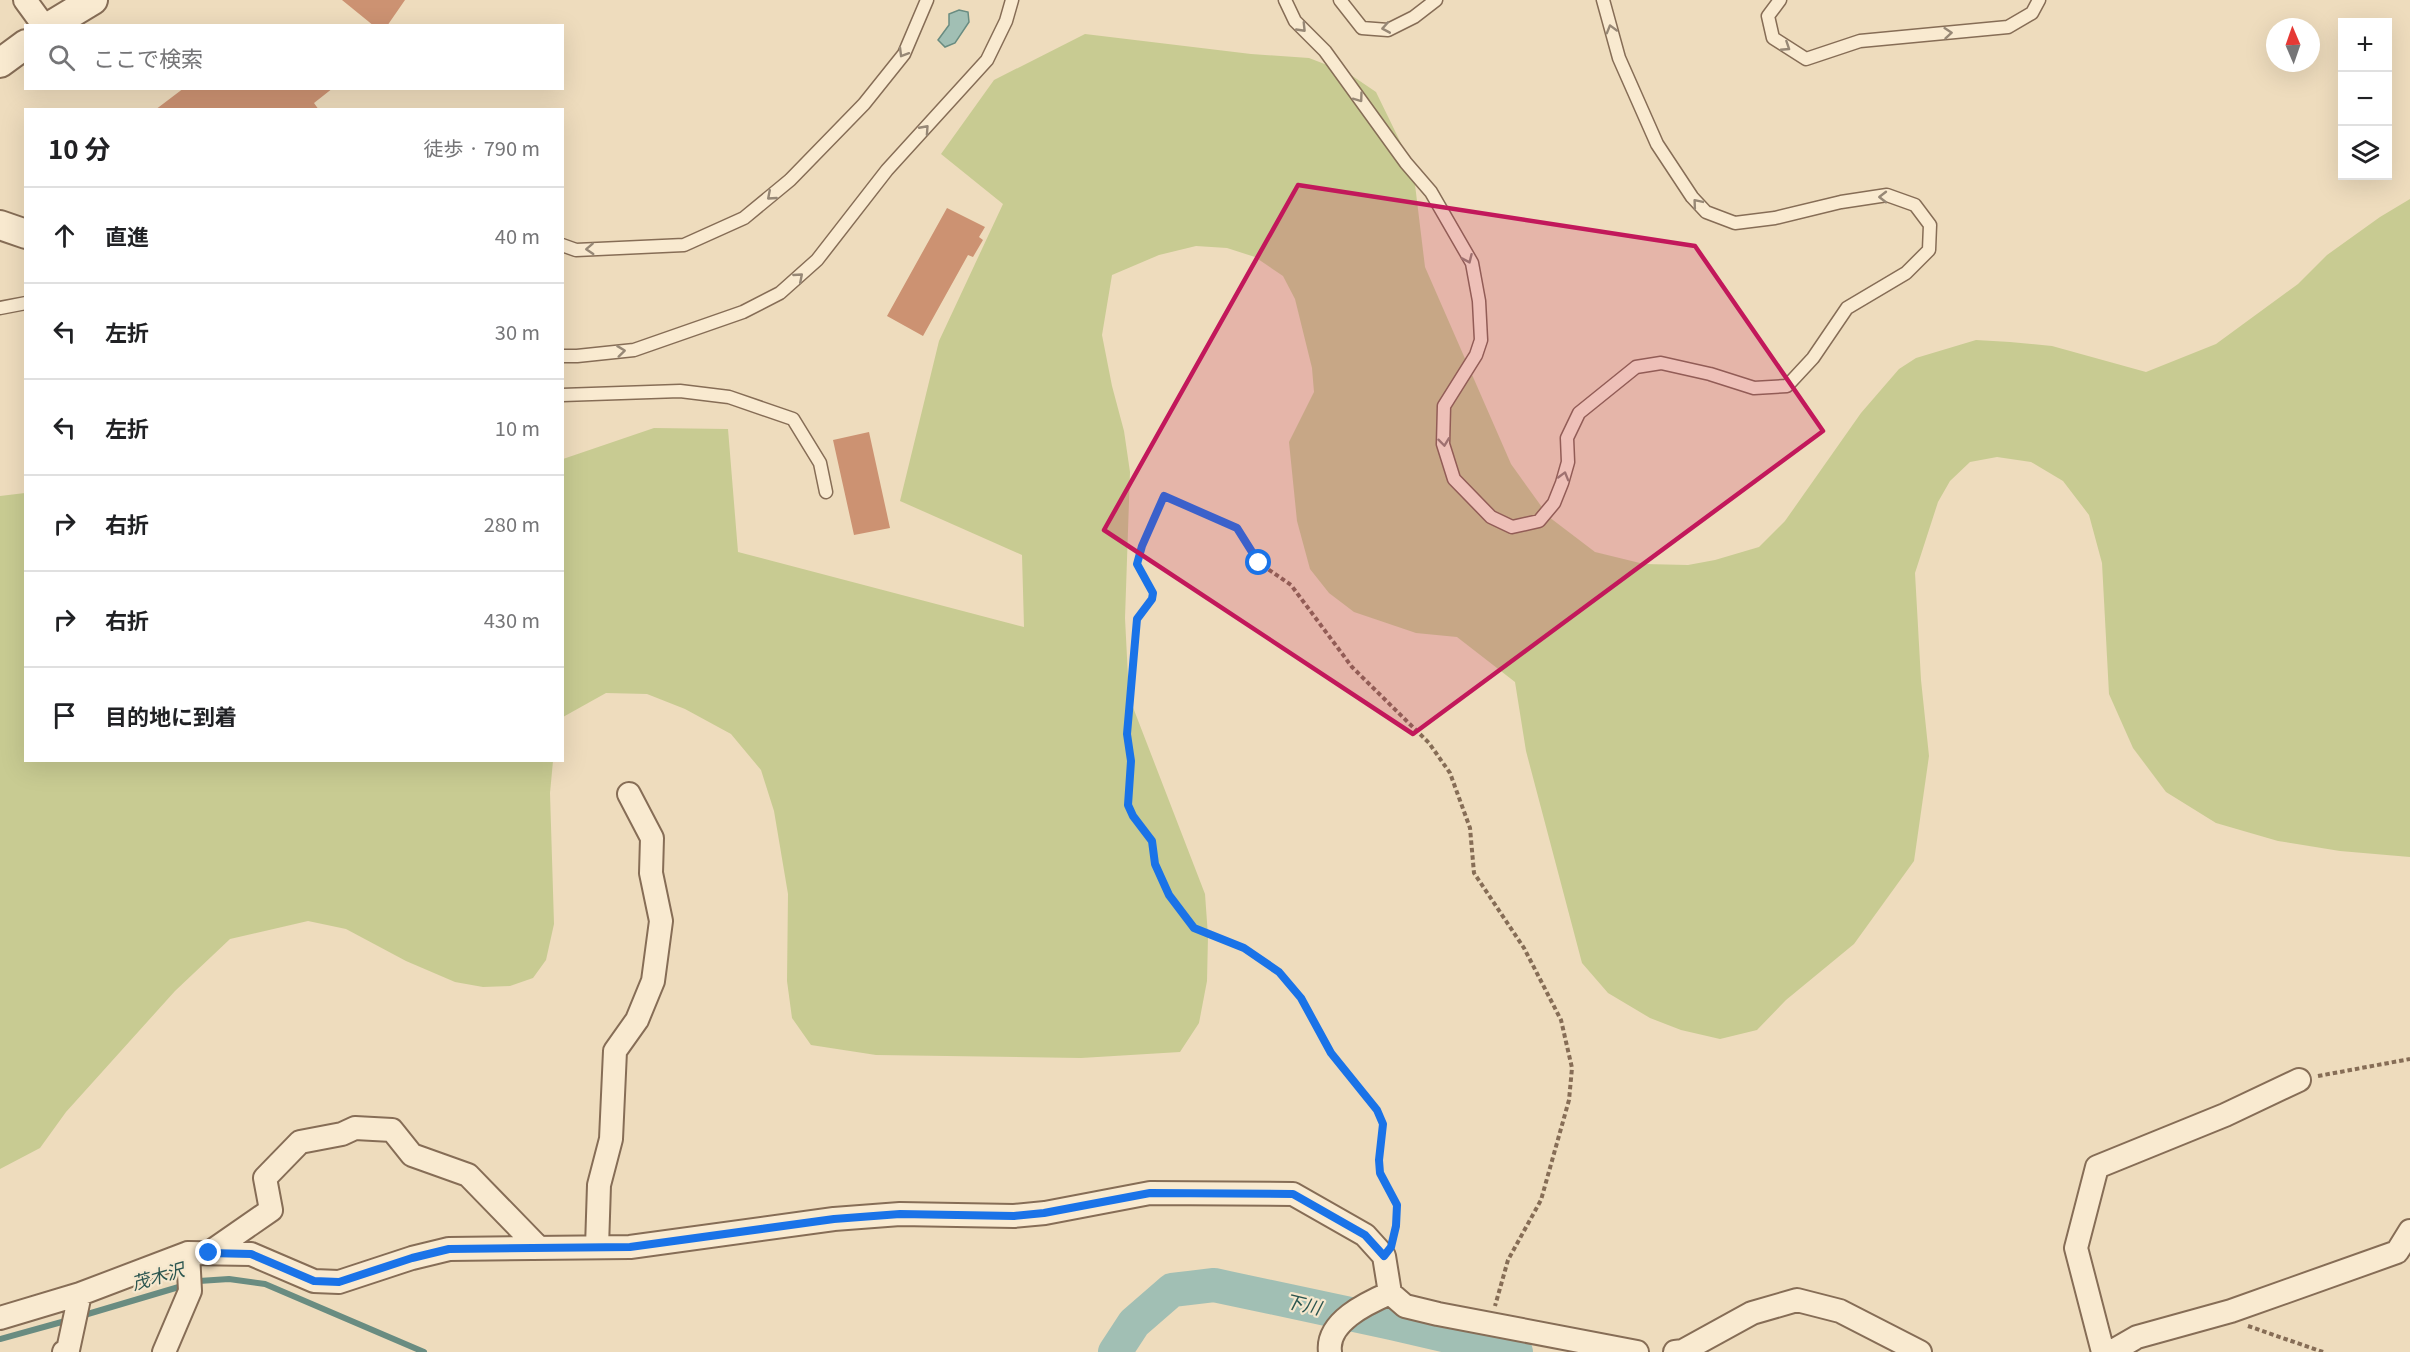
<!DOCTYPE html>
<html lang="ja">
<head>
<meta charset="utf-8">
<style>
  :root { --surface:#fff; --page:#f6f6f6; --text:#202124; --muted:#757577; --line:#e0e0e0 }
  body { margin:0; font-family:Georgia,"Noto Sans JP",serif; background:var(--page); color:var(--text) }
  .controls { position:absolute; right:18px; top:18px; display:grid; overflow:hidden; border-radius:0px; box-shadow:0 6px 24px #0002 }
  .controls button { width:54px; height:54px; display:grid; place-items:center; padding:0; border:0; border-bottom:2px solid var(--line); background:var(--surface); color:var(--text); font:30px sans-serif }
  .compass { position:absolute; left:2266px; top:18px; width:54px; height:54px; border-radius:50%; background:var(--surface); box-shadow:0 6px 24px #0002; rotate:358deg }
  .stop { position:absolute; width:18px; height:18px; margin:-14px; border:4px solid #1a73e8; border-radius:50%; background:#fff }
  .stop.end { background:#1a73e8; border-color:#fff; box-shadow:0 2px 6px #0008 }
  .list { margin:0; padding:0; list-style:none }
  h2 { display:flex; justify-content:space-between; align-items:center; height:78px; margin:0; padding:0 24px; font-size:26px }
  h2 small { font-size:20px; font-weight:400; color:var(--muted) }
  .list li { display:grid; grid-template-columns:39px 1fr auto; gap:18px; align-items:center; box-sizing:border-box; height:96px; padding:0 24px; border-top:2px solid var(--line) }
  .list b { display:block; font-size:22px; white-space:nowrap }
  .list em { font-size:20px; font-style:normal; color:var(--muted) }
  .icon { flex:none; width:33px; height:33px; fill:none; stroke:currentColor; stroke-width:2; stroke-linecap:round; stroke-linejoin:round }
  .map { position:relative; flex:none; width:2410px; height:1352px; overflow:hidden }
  .search { position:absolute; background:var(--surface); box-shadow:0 6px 24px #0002; left:24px; top:24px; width:540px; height:66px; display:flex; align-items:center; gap:15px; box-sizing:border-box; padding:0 21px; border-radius:0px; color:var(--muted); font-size:22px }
  .panel { position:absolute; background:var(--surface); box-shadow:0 6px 24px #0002; left:24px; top:108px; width:540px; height:654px; border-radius:0px }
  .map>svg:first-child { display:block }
</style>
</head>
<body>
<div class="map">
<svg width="2410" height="1352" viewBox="0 0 2410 1352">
  <rect width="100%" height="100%" fill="#eedcbd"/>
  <path fill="#c8cb92" d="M1085 34 1251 54 1309 58 1348 73 1376 92 1413 168 1425 267 1511 464 1549 517 1595 552 1644 564 1688 565 1715 560 1759 547 1785 521 1861 413 1899 369 1916 358 1976 340 2010 342 2052 346 2146 372 2216 344 2298 284 2327 255 2380 217 2410 199V857L2340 851 2278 841 2216 823 2166 792 2133 748 2109 694 2102 563 2089 515 2063 481 2031 462 1997 457 1970 462 1950 481 1938 502 1915 573 1921 680 1929 756 1914 861 1854 944 1786 1000 1757 1030 1720 1039 1681 1030 1650 1018 1608 993 1582 963 1526 751 1515 682 1457 637 1416 633 1354 612 1329 593 1310 569 1297 521 1289 442 1314 392 1312 368 1295 299 1283 276 1255 257 1227 248 1196 246 1159 255 1112 275 1102 335 1112 386 1124 431 1130 472 1125 618 1129 697 1205 894 1208 936 1207 981 1199 1023 1180 1052 1081 1058 876 1055 811 1045 792 1018 787 981 788 894 774 811 761 770 731 734 685 709 647 694 606 693 563 717V459L654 428 728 429 738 552 1024 627 1022 555 900 501 939 341 1003 204 941 154 994 80Z
    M25 493 26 760 553 761 550 793 554 924 546 960 533 978 510 986 483 987 455 982 406 961 346 929 308 921 230 939 175 991 66 1112 40 1148 0 1169V496Z"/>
  <path fill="#a1bfb4" stroke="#698c81" stroke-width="1.5" d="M959 10 968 12 969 22 955 43 945 47 938 40 949 25V14Z"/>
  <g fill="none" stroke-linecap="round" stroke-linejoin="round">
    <path stroke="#698c81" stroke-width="6" d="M81 1316 199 1281 229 1279 265 1284 424 1352
      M0 1339 69 1320"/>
    <path stroke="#a1bfb4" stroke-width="34" d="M1115 1352 1134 1323 1172 1290 1214 1285 1392 1323 1516 1352"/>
  </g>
  <path fill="#cc9272" d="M342 0H405L387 26H374Z
    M184 88H333L314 103 319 110H155Z
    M947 208 985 227 979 237 983 240 973 257 968 255 923 336 887 316Z
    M869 432 890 528 854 535 833 440Z"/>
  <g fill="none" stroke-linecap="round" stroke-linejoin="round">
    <g stroke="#866d56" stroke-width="15">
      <path id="service" d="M1285 0 1295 21 1325 51 1406 163 1431 192 1472 263 1479 301 1481 340 1476 355 1444 406 1443 444 1454 479 1491 517 1512 527 1539 521 1554 503 1562 483 1568 462 1567 438 1579 413 1636 367 1661 363 1710 374 1754 388 1787 386 1813 358 1847 308 1906 273 1929 250 1930 225 1915 205 1887 195 1841 202 1775 218 1735 223 1706 212 1692 197 1657 144 1619 58 1603 0
        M1340 0 1362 28 1388 30 1414 17 1436 0
        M1780 0 1768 16 1773 38 1806 59 1860 41 2008 27 2032 13 2039 0
        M562 245 576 250 684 245 744 218 790 180 864 104 904 54 927 0
        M0 308 26 303
        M562 356H577L634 350 743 312 780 293 817 260 887 170 987 60 1006 21 1012 0
        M562 395 680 391 729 397 793 419 820 463 826 492"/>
    </g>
    <g stroke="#866d56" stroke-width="26">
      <path id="minor" d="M25 0 44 26
        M597 1247 599 1185 611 1139 615 1051 637 1020 653 981 661 921 651 873 652 838 629 794
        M209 1253 271 1210 265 1178 300 1142 342 1134 355 1128 392 1130 412 1155 468 1175 539 1248
        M1390 1293 1405 1306 1438 1314 1637 1352
        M0 1318 80 1294 188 1253 251 1254 314 1281 339 1282 412 1258 449 1249 630 1247 834 1219 900 1214 1014 1216 1045 1213 1150 1193 1293 1194 1365 1235 1384 1256 1390 1293
        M64 1352 68 1350 80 1294
        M164 1352 190 1291 188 1253
        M1330 1352C1326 1322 1367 1303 1390 1293
        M1675 1352 1683 1351 1752 1313 1797 1300 1840 1311 1920 1352
        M2103 1352 2076 1248 2097 1167 2225 1115 2299 1080
        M2111 1352 2137 1337 2231 1311 2397 1252 2410 1231"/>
    </g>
    <g stroke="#866d56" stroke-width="32">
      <path id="tertiary" d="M50 26 93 0
        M0 63 26 44
        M0 225 26 234"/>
    </g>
    <path stroke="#866d56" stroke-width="4" stroke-dasharray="4.5 3" stroke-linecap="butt" d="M2318 1076 2410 1059
      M1394 1237 1396 1226 1397 1205 1381 1173 1379 1160 1383 1124 1377 1110 1331 1053 1301 998 1279 972 1244 948 1194 928 1169 895 1155 864 1152 841 1133 816 1128 805 1131 761 1127 734 1137 619 1152 599 1153 593 1138 563 1141 546 1164 496 1237 528 1259 563 1291 585 1352 667 1429 743 1450 773 1470 828 1474 873 1524 948 1561 1020 1572 1068 1569 1100 1541 1200 1508 1260 1495 1306
      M2248 1326 2323 1352"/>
    <use href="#service" stroke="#f9ead0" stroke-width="12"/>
    <use href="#minor" stroke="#f9ead0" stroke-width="22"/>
    <use href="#tertiary" stroke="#f9ead0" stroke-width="28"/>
  </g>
  <defs><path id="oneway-chevron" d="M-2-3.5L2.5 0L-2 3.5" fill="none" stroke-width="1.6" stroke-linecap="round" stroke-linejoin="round" transform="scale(1.5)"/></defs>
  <g stroke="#978876">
    <use href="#oneway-chevron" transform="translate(1302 28) rotate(46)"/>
    <use href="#oneway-chevron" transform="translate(1386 28) rotate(170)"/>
    <use href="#oneway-chevron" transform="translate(1611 29) rotate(-106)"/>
    <use href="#oneway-chevron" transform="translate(1948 33) rotate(-5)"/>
    <use href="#oneway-chevron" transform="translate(1786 47) rotate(33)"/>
    <use href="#oneway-chevron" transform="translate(903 53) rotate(121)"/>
    <use href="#oneway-chevron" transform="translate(1359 98) rotate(54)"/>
    <use href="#oneway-chevron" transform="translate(925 129) rotate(-48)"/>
    <use href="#oneway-chevron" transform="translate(771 196) rotate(139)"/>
    <use href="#oneway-chevron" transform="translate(1883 197) rotate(-180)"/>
    <use href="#oneway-chevron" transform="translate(1697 203) rotate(-130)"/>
    <use href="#oneway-chevron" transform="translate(590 249) rotate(177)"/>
    <use href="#oneway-chevron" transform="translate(1468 259) rotate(66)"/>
    <use href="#oneway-chevron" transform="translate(799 277) rotate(-41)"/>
    <use href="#oneway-chevron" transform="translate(621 351) rotate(-7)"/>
    <use href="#oneway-chevron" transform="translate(1444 442) rotate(83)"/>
    <use href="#oneway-chevron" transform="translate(1564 476) rotate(-74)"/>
  </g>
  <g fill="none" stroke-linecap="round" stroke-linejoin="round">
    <path stroke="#1a73e8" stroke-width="8" d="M209 1253 251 1254 314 1281 339 1282 412 1258 449 1249 630 1247 834 1219 900 1214 1014 1216 1044 1213 1150 1193 1293 1194 1365 1235 1384 1256 1391 1247 1396 1226 1397 1205 1380 1173 1379 1160 1383 1124 1377 1110 1331 1053 1301 998 1279 972 1244 948 1194 928 1169 895 1155 864 1152 841 1133 816 1128 805 1131 761 1127 734 1137 619 1152 599 1153 593 1137 564 1142 546 1164 496 1237 528 1259 563"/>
  </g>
  <path fill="#c2185b" fill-opacity="0.2" stroke="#c2185b" stroke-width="4.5" stroke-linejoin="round" d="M1298 185 1695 246 1823 431 1413 734 1104 530Z"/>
  <g text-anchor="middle" stroke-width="4.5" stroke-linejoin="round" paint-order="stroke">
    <g font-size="18" font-style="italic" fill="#2a554f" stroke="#f5e7cd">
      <text transform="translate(158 1277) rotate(-16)" y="6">茂木沢</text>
      <text transform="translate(1303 1305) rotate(13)" y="6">下川</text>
    </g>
  </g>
</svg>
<div class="controls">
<button>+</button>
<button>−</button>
<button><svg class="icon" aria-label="layers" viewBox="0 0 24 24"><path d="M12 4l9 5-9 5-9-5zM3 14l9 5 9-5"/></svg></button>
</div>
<svg class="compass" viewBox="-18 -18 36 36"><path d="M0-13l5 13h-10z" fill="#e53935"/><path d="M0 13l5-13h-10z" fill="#757577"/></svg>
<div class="stop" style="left:1259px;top:563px"></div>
<div class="stop end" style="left:209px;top:1253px"></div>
<div class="search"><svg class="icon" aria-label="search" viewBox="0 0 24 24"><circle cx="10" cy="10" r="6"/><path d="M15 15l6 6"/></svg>ここで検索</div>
<section class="panel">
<h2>10 分<small>徒歩 · 790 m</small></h2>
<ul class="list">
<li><svg class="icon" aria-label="ahead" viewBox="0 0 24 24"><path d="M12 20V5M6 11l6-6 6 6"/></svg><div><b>直進</b></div><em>40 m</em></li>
<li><svg class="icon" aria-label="left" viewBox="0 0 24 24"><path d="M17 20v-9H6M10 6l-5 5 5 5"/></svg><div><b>左折</b></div><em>30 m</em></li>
<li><svg class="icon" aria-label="left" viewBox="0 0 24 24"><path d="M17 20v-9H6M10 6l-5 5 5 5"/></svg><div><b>左折</b></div><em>10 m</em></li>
<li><svg class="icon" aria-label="right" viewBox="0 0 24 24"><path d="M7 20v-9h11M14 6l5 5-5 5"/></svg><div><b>右折</b></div><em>280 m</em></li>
<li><svg class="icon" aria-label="right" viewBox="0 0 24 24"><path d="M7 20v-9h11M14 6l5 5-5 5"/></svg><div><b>右折</b></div><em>430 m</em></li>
<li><svg class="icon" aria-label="arrive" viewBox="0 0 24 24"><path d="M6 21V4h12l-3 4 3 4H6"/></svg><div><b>目的地に到着</b></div></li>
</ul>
</section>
</div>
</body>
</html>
